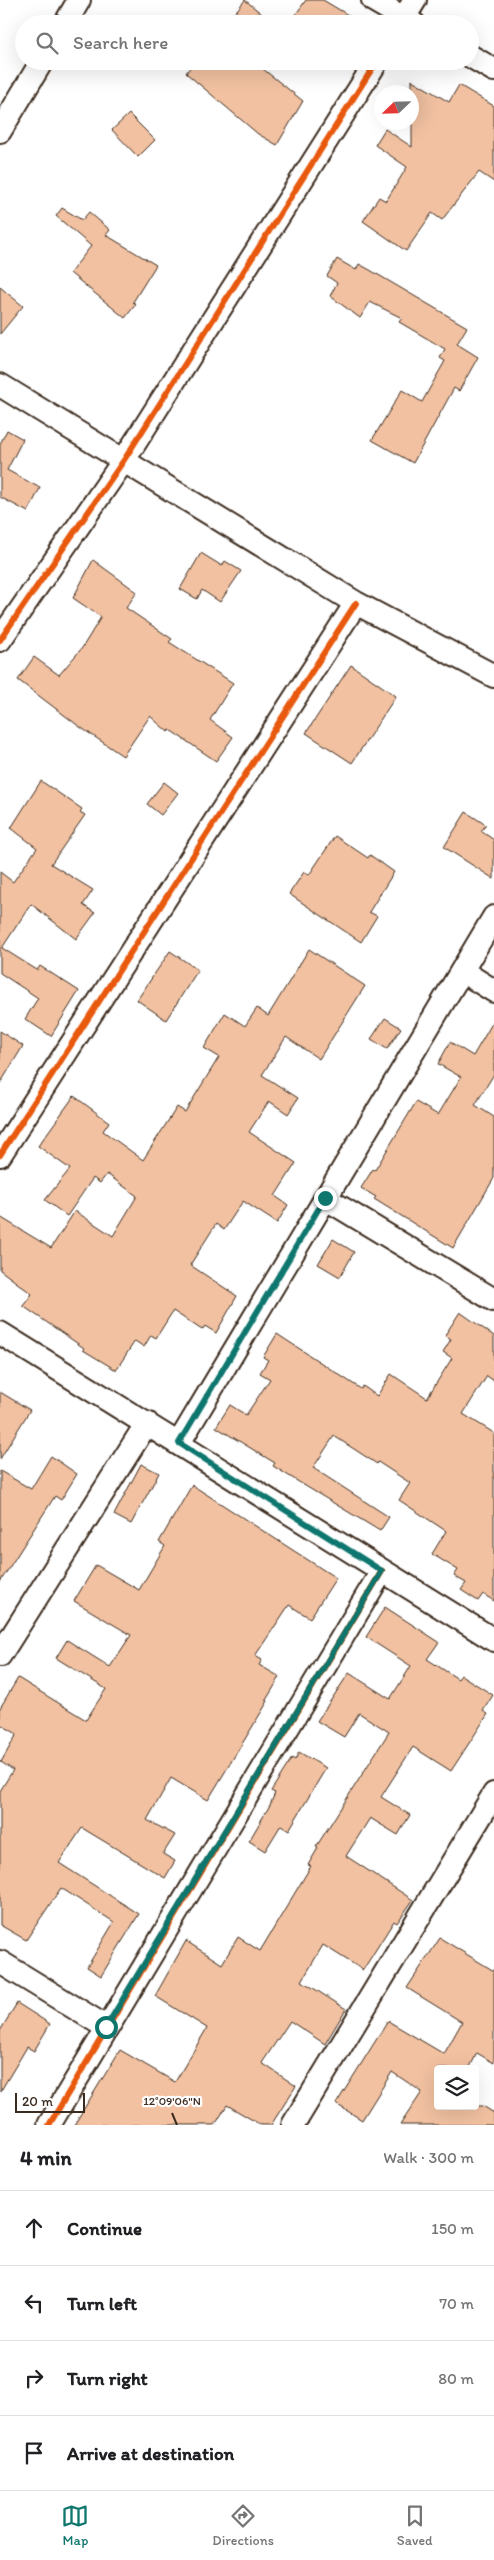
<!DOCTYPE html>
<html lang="en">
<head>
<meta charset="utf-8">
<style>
  :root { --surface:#fff; --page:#f6f6f6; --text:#202124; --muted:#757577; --line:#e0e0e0; --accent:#0f766e }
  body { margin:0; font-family:Itim,sans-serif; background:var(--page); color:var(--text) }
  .controls { position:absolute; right:15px; bottom:15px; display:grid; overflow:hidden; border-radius:5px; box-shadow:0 5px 20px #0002 }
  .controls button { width:45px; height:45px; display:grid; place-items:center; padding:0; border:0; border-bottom:1px solid var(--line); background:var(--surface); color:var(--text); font:25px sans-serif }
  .compass { position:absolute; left:374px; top:85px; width:45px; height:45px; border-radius:50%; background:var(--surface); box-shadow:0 5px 20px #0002; rotate:247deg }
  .scale { position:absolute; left:15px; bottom:12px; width:70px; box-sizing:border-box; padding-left:5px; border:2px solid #3b2a1e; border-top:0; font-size:14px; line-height:18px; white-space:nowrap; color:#3b2a1e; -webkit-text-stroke:4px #fff; paint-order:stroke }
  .stop { position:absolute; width:15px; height:15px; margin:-11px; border:4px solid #0f766e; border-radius:50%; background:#fff }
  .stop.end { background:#0f766e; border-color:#fff; box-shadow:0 1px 5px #0008 }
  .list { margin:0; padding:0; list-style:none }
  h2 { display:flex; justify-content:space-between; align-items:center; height:65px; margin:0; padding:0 20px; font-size:21px }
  h2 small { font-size:16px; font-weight:400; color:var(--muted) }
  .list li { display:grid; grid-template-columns:32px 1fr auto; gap:15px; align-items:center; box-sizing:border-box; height:75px; padding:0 20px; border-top:1px solid var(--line) }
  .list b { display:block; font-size:19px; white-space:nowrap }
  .list em { font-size:16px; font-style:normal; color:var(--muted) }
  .icon { flex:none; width:28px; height:28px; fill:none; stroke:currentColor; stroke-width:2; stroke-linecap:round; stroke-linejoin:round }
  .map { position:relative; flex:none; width:494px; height:2125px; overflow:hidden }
  .search { position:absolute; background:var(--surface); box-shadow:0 5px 20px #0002; left:15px; right:15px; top:15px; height:55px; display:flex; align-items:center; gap:12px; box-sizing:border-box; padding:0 18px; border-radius:28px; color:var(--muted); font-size:19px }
  .sheet { height:365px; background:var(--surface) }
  nav { display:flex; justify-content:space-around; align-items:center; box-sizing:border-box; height:70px; border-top:1px solid var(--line); background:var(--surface); font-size:14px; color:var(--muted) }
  nav a { display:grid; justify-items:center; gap:2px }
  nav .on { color:var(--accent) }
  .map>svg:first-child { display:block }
</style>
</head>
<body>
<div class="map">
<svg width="494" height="2125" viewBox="0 0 494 2125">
  <rect width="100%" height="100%" fill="#fff"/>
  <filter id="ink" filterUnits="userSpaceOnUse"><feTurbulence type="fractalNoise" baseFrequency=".02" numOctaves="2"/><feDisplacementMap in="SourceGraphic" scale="10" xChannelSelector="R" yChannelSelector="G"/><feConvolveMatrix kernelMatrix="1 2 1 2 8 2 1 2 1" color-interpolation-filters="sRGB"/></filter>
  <g filter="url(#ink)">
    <path fill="#f1c1a1" stroke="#3b2a1e" d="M245 0 274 24H226Z
      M306 0H323L363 24H289Z
      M195 61H253L303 101 277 145 258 134 186 73Z
      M412 80 449 102 459 85 494 106V182L479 172 442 220 432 213 406 251 363 221 379 197 386 201 407 167 375 145 385 129 412 147Z
      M129 114 155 140 138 157 112 130Z
      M62 208 82 220 89 212 110 230 106 235 156 265 133 302 136 304 125 318 70 273 91 246 56 216Z
      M337 259 356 270 359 264 370 270 467 327 457 344 478 357 459 391 454 388 413 463 372 440 402 390 422 402 445 361 440 358 445 349 399 322 402 318 370 302 360 318 330 296 337 283 327 276Z
      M0 287 23 306 0 334Z
      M7 430 23 439 7 470 40 488 28 512 0 497V444Z
      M201 553 222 566 225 561 241 571 220 602 202 590 197 599 180 589Z
      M93 560 137 592 126 608 172 639 169 642 233 683 210 720 233 737 216 761 170 730 168 732 150 716 123 756 80 727 18 680 34 657 59 675 82 648 101 617 73 598Z
      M351 665 396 696 352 763 306 733Z
      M41 781 82 809 80 812 85 815 51 864 93 890 83 905 95 913 76 939 31 904 2 948 37 970 40 966 79 991 51 1036 25 1019 38 998 0 973V872L13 882 37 848 11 828Z
      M164 782 178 793 161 815 147 804Z
      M466 812 486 825 481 831 494 840V879L444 847Z
      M335 836 368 858 370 855 394 872 369 912 377 916 361 942 289 894 304 872 309 875Z
      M309 949 365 986 319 1059 286 1037 262 1075 298 1098 288 1114 269 1101 249 1132 296 1163 275 1196 288 1205 277 1223 243 1201 224 1230 216 1224 190 1265 237 1296 216 1333 205 1326 202 1330 173 1311 156 1338 151 1335 144 1347 135 1341 116 1370 83 1350 84 1348 23 1306 32 1294 0 1270V1217L51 1248 75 1211 113 1236 137 1196 107 1174 100 1183 93 1178 67 1216 45 1200 70 1169 38 1146 74 1096 109 1122 103 1131 143 1160 177 1107 185 1112 219 1057 204 1048 225 1013 245 1026 257 1008 268 1016Z
      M170 951 198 970 166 1020 137 1000Z
      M385 1018 401 1028 387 1049 371 1039Z
      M494 1020V1074L475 1105 494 1117V1178L453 1248 374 1199 376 1197 361 1188 373 1169 375 1170 416 1102 438 1115 461 1077 438 1064 450 1042 473 1056Z
      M0 1031 23 1046 0 1084Z
      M333 1239 354 1252 340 1277 318 1264Z
      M460 1312 494 1336V1381L487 1376 463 1414 494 1433V1601L483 1594 478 1601 461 1590 466 1583 454 1576 458 1570 432 1554 446 1531 399 1500 410 1483 378 1462 377 1464 334 1436 313 1468 389 1517 380 1531 302 1484 273 1466 275 1463 216 1427 230 1405 246 1415 270 1379 260 1373 268 1360 263 1357 277 1334 361 1389 363 1386 377 1396 391 1374 427 1398 452 1358 443 1352 451 1339 445 1335Z
      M0 1392 30 1410 0 1459Z
      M51 1456 77 1474 61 1500 55 1496 0 1582V1471L31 1489Z
      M141 1464 159 1473 131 1524 114 1515Z
      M192 1485 336 1578 310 1618 289 1605 255 1656 262 1660 259 1665 280 1677 266 1700 268 1701 208 1800 171 1778 147 1820 175 1835 163 1854 175 1861 165 1878 82 1828 59 1863 139 1914 101 1976 87 1967 114 1922 61 1888 26 1940 0 1925V1791L13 1770 1 1762 17 1734 0 1724V1708L18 1678 86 1720 106 1689 56 1658 67 1640 110 1667 131 1635 74 1601 96 1565 139 1590 165 1546 159 1542Z
      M385 1607 439 1642 427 1659 458 1679 461 1675 493 1695 483 1711 488 1714 451 1771 413 1747 381 1797 410 1815 398 1835 370 1818 346 1856 413 1900 397 1923 394 1921 363 1970 323 1945 302 1981 346 2009 325 2044 290 2021 262 2063 296 2086 271 2125H261L227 2105 215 2125H74L120 2050 175 2082 207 2028 155 1996 186 1941 222 1964 238 1937 260 1951 311 1866 308 1865 318 1848 316 1847 389 1732 359 1713 344 1737 317 1721 349 1673 390 1699 411 1666 366 1637Z
      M299 1752 326 1768 289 1830 281 1825 265 1851 249 1841 270 1805 275 1793 271 1791 292 1758 295 1760Z
      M440 1938 494 1971V2063L477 2053 469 2069H438V2106H483L494 2113V2125H400L422 2092 392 2072 362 2120 336 2104 388 2021 444 2054 462 2022 407 1988Z
      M17 2003 50 2024 34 2051 27 2047 0 2092V2031Z"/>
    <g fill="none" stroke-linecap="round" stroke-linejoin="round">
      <g stroke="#3b2a1e" stroke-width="26">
        <path id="street" d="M373 0 414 24
          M65 24 79 0
          M400 24 415 0
          M470 56 494 70
          M0 131 42 61
          M0 385 356 603 494 676
          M0 640 124 460 377 61
          M462 971 494 991
          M0 1155 356 603
          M325 1198 494 1300
          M0 1333 494 1640
          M179 1443 494 917
          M0 1655 147 1423
          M0 1962 106 2027
          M49 2125 382 1571
          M293 2125 494 1794"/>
      </g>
      <use href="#street" stroke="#fff" stroke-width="22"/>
      <g stroke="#fff" stroke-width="9">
        <path id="cycleway" d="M0 640 124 460 377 61
          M0 1155 356 603
          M49 2125 382 1571"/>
      </g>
      <use href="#cycleway" stroke="#e8590c" stroke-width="6"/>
    </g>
  </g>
  <g fill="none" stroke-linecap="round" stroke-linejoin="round" filter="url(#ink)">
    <path stroke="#0f766e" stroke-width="6" d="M106 2027 382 1571 179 1443 325 1198"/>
  </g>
  <path fill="none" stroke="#3b2a1e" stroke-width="2" d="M172 2113 177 2125"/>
  <g font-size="12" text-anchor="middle" fill="#3b2a1e" stroke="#fff" stroke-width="4.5" stroke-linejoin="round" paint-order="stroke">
    <text x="172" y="2105">12°09'06"N</text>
  </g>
</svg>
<div class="controls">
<button><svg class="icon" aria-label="layers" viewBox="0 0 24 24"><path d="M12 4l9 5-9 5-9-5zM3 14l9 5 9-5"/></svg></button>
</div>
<svg class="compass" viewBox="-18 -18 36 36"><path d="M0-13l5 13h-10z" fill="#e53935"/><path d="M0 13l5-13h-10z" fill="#757577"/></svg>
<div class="scale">20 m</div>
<div class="stop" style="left:106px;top:2027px"></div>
<div class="stop end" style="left:325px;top:1198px"></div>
<div class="search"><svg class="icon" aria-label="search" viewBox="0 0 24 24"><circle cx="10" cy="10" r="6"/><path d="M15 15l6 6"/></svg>Search here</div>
</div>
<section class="sheet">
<h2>4 min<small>Walk · 300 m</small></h2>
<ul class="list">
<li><svg class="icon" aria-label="ahead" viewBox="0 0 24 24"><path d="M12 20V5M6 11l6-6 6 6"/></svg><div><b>Continue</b></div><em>150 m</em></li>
<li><svg class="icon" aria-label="left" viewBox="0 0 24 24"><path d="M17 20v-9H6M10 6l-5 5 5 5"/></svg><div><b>Turn left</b></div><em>70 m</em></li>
<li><svg class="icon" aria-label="right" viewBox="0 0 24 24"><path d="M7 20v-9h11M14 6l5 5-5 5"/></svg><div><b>Turn right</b></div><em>80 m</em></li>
<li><svg class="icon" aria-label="arrive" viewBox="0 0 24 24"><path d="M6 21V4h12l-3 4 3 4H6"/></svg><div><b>Arrive at destination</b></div></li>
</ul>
</section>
<nav>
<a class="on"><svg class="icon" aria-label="map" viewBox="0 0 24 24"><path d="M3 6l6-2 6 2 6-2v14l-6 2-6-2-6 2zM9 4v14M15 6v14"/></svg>Map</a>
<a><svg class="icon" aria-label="directions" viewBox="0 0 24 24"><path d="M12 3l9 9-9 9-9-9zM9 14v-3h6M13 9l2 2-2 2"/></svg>Directions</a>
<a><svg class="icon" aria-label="saved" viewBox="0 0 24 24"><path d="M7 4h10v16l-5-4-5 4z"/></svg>Saved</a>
</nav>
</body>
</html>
